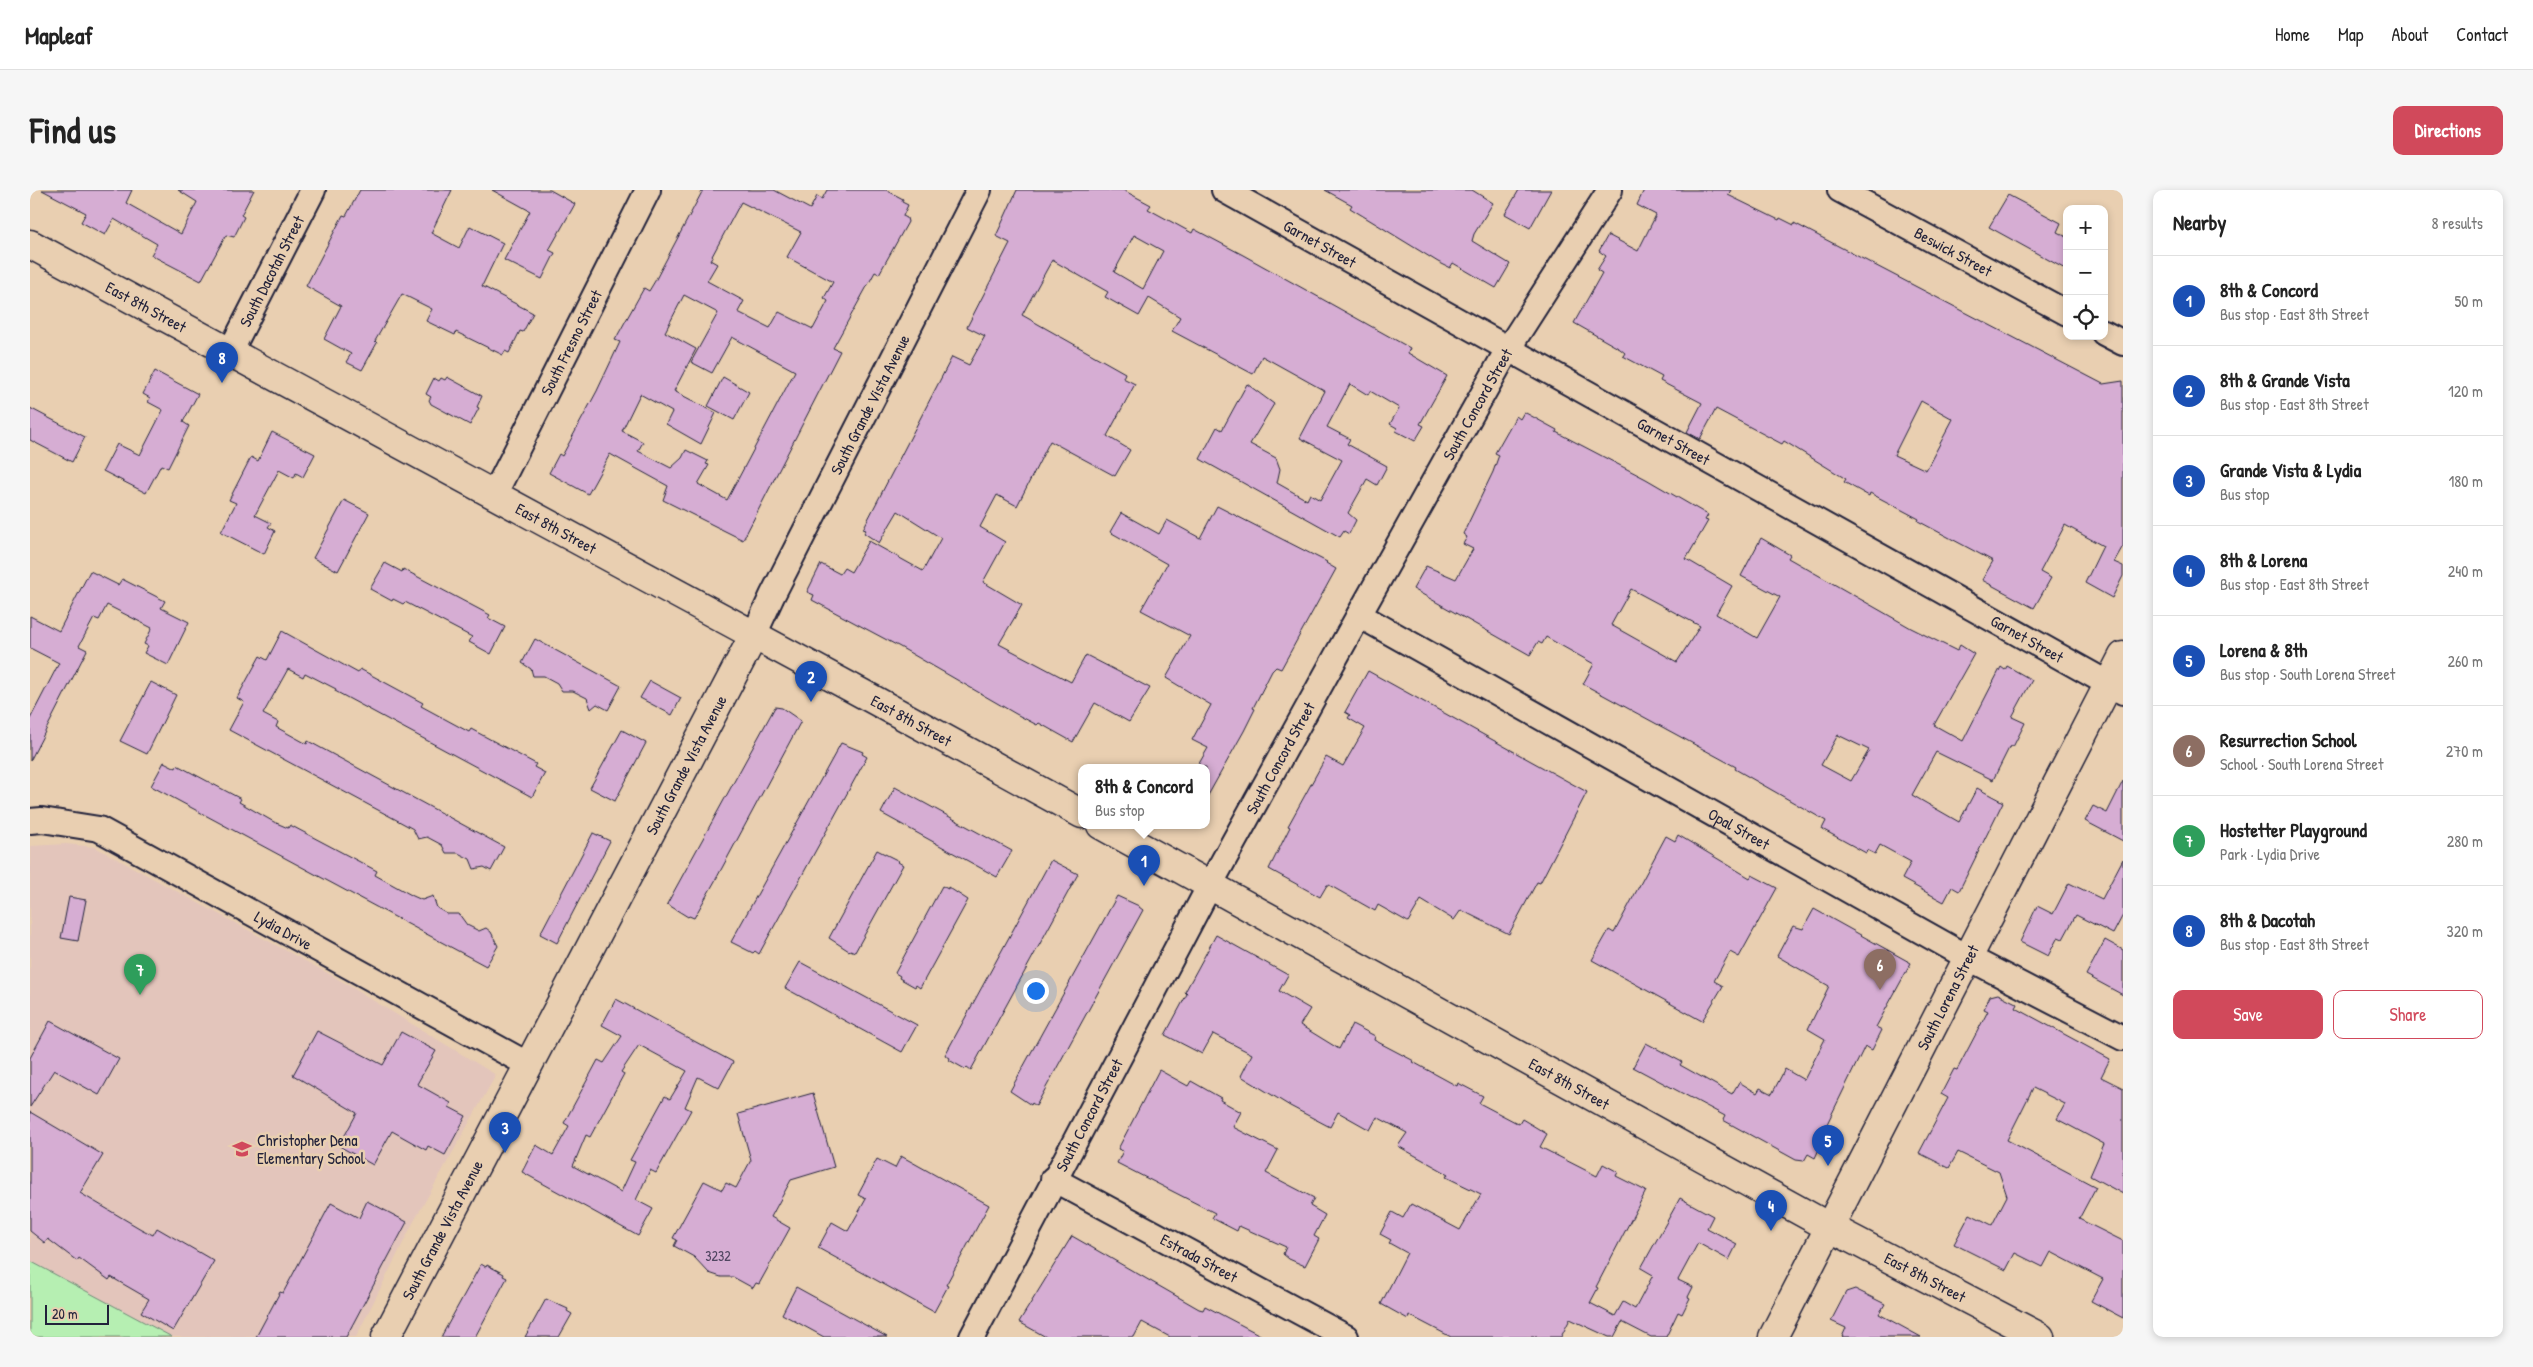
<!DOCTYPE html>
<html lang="en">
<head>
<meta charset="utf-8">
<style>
  :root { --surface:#fff; --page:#f6f6f6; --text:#222; --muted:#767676; --line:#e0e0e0; --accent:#d1495b }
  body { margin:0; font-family:"Patrick Hand",sans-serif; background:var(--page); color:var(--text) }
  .controls { position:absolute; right:15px; top:15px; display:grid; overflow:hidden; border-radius:10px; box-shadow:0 2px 8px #0003 }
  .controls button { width:45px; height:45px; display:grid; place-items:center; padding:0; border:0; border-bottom:1px solid var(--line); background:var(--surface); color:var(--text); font:25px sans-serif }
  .scale { position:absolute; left:15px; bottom:12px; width:64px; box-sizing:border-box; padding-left:5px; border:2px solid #22223b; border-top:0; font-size:14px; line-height:18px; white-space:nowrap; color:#22223b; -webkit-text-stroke:4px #e9cfb1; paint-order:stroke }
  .you { position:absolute; left:1005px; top:800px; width:18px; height:18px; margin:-12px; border:4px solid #fff; border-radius:50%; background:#1a73e8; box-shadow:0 0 0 8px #1a73e833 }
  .badge { display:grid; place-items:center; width:32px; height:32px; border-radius:50%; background:var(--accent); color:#fff; font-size:16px; font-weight:700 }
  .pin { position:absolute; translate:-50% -41px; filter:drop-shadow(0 1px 2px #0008) }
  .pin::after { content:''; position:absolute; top:26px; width:18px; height:15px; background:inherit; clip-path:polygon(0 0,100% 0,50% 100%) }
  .popup { position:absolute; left:1048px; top:574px; width:132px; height:65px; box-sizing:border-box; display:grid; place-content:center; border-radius:10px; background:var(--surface); filter:drop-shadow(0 1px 4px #0005); font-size:16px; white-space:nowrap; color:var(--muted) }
  .popup b { font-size:19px; color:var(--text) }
  .popup::after { content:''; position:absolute; left:50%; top:100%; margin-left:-10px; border:10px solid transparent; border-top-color:var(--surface) }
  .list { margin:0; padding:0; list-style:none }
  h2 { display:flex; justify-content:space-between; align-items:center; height:65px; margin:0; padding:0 20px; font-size:21px }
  h2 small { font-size:16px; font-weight:400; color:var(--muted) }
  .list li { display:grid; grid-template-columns:32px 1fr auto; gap:15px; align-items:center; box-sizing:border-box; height:90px; padding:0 20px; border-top:1px solid var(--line) }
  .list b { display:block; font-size:19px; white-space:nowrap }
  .list p { margin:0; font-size:16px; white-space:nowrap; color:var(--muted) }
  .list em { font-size:16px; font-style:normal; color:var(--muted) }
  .actions { display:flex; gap:10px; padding:15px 20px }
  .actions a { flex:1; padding:11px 0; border:1px solid var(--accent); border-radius:10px; text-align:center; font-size:18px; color:var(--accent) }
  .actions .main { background:var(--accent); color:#fff }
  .icon { flex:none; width:28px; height:28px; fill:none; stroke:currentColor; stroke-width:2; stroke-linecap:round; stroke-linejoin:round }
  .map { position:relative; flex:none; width:2093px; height:1147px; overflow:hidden; border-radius:10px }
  header { display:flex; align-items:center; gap:30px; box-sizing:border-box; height:70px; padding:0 25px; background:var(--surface); border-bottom:1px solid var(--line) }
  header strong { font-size:24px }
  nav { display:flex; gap:28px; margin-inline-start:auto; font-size:18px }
  .intro { display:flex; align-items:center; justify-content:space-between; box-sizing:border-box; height:120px; padding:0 30px }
  h1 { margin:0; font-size:35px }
  .button { padding:12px 22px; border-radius:10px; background:var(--accent); color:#fff; font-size:18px; font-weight:700 }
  main { display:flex; gap:30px; padding:0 30px }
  aside { flex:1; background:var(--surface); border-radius:10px; box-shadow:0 2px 8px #0003 }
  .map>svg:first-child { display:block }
</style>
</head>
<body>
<header>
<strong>Mapleaf</strong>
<nav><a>Home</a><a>Map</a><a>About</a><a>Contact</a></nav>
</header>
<div class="intro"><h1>Find us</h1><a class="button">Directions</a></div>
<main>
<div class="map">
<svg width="2093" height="1147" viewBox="0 0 2093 1147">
  <rect width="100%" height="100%" fill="#e9cfb1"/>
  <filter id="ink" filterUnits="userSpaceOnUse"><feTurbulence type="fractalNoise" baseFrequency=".02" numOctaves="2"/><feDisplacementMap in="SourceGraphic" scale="10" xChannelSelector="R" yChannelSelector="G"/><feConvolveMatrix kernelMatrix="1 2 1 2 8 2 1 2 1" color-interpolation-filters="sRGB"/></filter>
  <g filter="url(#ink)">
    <path fill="#e3c5bb" d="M36 654 65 657 303 786 466 885 383 1033 326 1147H142L0 1071V656Z"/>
    <path fill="#b6efb2" stroke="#6c8876" d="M0 1071 142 1147H0Z"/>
    <path fill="#d6add3" stroke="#22223b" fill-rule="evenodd" d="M12 0H102L96 13 151 44 167 12 148 0H224L211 25 214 27 204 47 196 45 171 91 121 65 127 54 84 29 75 45 51 32 56 23Z
      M330 0H422L401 43 429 58 440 36 473 53 452 96 503 123 493 142 490 141 479 163 475 161 473 165 426 142 425 145 396 131 402 119 372 104 345 151 347 153 332 180 316 172 321 164 294 149 311 116 276 96 313 25 316 26Z
      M462 0H520L545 14 519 60 525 63 512 89 474 70 500 21Z
      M673 0H744L780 19 787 6 792 9 797 0H856L873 9 872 12 878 15 873 26 877 28 878 32 849 84 845 82 803 158 810 161 713 350 633 310 638 296 580 264 558 304 519 283 529 264 532 266 567 201 590 152 585 150 595 132 614 98 619 101 625 91ZM711 12 771 42 757 67 803 92 794 108 798 111 783 139 749 122 740 138 708 122 714 111 677 91 687 74 680 70ZM654 105 688 123 661 172 682 183 702 147 765 181 697 310 668 294 679 275 676 274 678 271 656 260 652 268 641 278 608 261 613 252 592 241 610 204 642 222 636 234 671 254 686 223 644 201 666 159 635 142Z
      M987 0H1093L1121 15 1118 19 1162 43 1164 39 1213 65 1380 158 1378 163 1417 186 1390 234 1394 236 1385 251 1366 241 1367 238 1360 234 1369 218 1340 201 1338 205 1320 194 1297 237 1320 249 1317 254 1357 276 1347 295 1337 289 1318 323 1326 330 1319 344 1314 341 1310 347 1170 269 1187 237 1192 240 1217 194 1244 214 1220 254 1246 268 1250 279 1247 293 1277 310 1280 304 1290 310 1312 270 1270 248 1295 201 1232 166 1223 184 1142 141 1150 127 1119 108 1109 126 1075 107 1078 102 1022 70 992 125 1095 183 1093 188 1105 194 1077 246 1100 260 1085 286 1020 251 987 316 967 305 950 337 975 352 953 392 992 415 969 454 1041 492 1056 465 1120 498 1099 532 1065 513 1043 552 1009 533 1007 535 986 524 870 457 782 410 784 405 777 402 791 374 810 384 814 378 821 382 839 351 893 381 911 348 868 321 849 353 834 343 836 340 833 339 922 167 939 175 955 146 937 137 980 53 966 46ZM1104 45 1133 61 1113 99 1084 82Z
      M1295 0H1442L1463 13 1444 44 1442 51 1480 74 1466 98 1423 73 1420 78 1408 72 1320 18 1322 15Z
      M1489 0H1521L1500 38 1475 24Z
      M1614 0H1701L1698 5 1749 30 1750 28 1764 35V33L2073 194 2093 191V356L2084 372 2093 376V386L2082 408 2055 393 2073 356 2035 335 2010 382 2021 388 2004 418 1952 390 1963 371 1888 331 1889 329 1840 303 1839 306 1814 292 1816 289 1754 251 1752 254 1686 219 1670 249 1657 242 1672 213 1630 191 1632 187 1593 166 1595 163 1590 159 1544 133 1572 83 1567 80 1576 66 1569 61 1578 45 1608 61 1626 25 1607 15ZM1891 211 1923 229 1896 280 1864 265Z
      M1978 5 2031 33 2027 42 2037 47V80L1959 37Z
      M125 181 168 204 153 232 159 236 138 278 131 275 116 303 73 281 87 254 110 265 133 220 118 212 120 208 113 204Z
      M417 187 452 206 447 217 449 218 440 235 401 214 399 210 401 207 396 204 404 188 409 191 411 188 415 190Z
      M693 187 719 202 704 230 678 216Z
      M0 218 55 247 42 272 0 250Z
      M1494 222 1527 240 1526 242 1616 289 1678 325 1675 330 1678 331 1656 369 1702 396 1686 424 1727 448 1750 407 1711 386 1731 348 1760 365 1758 368 1881 438 1927 461 1930 455 1944 464 1904 535 1933 551 1971 477 1975 480 1977 476 2002 490 1982 527 1995 533 1983 557 1980 556 1963 590 1906 562 1882 605 1929 632 1947 598 1973 612 1929 701 1922 697 1914 712 1872 689 1881 672 1850 655 1845 664 1837 660 1836 663 1792 639 1796 631 1705 579 1706 577 1553 494 1564 474 1516 447 1512 454 1508 452 1500 465 1383 399 1396 376 1426 389 1443 359 1433 354 1437 347 1433 344 1463 282 1469 265 1465 263 1486 226 1490 229ZM1601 399 1670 436 1647 472 1581 435ZM1808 545 1839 560 1821 591 1791 575Z
      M242 242 285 264 273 287 266 283 264 288 249 280 225 325 241 333 238 337 245 341 234 364 191 342 206 313 199 310 221 267 228 271Z
      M314 310 339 323 308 381 283 368Z
      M1187 316 1297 372 1296 373 1306 379 1251 479 1246 477 1242 481 1223 518 1225 519 1214 541 1176 609V577H1167L1178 558 1162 550 1181 515 1136 488 1160 446 1111 420 1137 374 1080 342 1091 323 1129 344 1137 330 1170 348Z
      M355 373 372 382 373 379 460 425 458 428 475 437 461 464 439 452 442 447 375 412 373 414 363 409 362 411 340 399Z
      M60 381 88 395 92 389 135 411 131 418 159 432 138 475 114 463 118 456 114 454 122 438 77 415 69 430 64 428 49 456 57 460 0 571V529L29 473 0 458V426L29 441Z
      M252 441 328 483 330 479 393 513 391 516 439 542 441 539 506 574 504 577 515 583 502 607 305 501 306 499 275 483 273 487 258 479 233 524 248 532 246 537 277 554 278 551 474 657 461 681 454 677 444 679 440 669 428 663H416L412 655 397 647 388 649 383 639 376 635 199 540 214 512 207 508 230 466 237 470Z
      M505 449 591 496 578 520 567 514 561 519 557 508 543 501H532L527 493 514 486H503L501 479 492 473Z
      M1338 481 1557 602 1510 693 1507 692 1479 744 1431 720 1424 730 1391 710 1378 732 1348 715 1345 721 1299 695H1297L1290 707 1239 679 1260 637 1258 636 1296 567 1313 576 1335 538 1318 528 1320 525 1315 522Z
      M620 491 651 508 642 525 610 508Z
      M121 492 146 505 117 564 90 551Z
      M745 517 752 518 771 531 685 691 664 728 659 726 658 727 637 714Z
      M592 540 616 553 585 611 560 598Z
      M811 553 833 562 832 564 837 567 729 764 725 761 723 763 701 752Z
      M134 572 146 578 147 575 211 609 209 612 244 632 258 638 260 635 347 681 345 685 383 706 392 710 403 706 407 718 417 724H429L437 735 449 741 456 738 461 742 468 756 456 776 121 596Z
      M2093 591V651L2055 631 2063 616 2077 623Z
      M865 597 982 661 967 687 851 623Z
      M563 643 580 651 527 753 510 744Z
      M1648 645 1720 688 1722 685 1747 698 1709 767 1700 762 1684 791 1693 796 1672 831 1562 770 1579 740 1584 743 1636 646 1645 651Z
      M847 660 869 671 868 672 873 675 825 762 820 760 819 761 799 748Z
      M2093 669V725L2083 744 2046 725 2033 749 2028 747 2018 766 1990 752 2007 716 2023 724 2039 693 2072 709Z
      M1021 670 1048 684 941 880 937 877 935 879 919 870 920 868 915 865Z
      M912 696 918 699V697L938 710 890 798 886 795 885 797 869 788 870 786 865 783Z
      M1087 706 1109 716V717L1113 720 1006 916 1002 913 1001 915 980 901Z
      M39 707 56 710 48 751 31 748Z
      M1784 719 1881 773 1846 837 1852 840 1842 860 1835 856 1794 940 1797 942 1785 968 1778 964 1774 971 1766 970 1693 930 1695 926 1603 877 1616 853 1652 872 1650 875 1702 904 1709 892 1727 903 1730 898 1742 904 1755 879 1774 890 1795 849 1778 839 1799 796 1747 766 1763 736 1773 739Z
      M1186 745 1258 785 1249 801 1280 819 1270 835 1309 859 1322 834 1345 846 1344 850 1384 871 1383 872 1427 896 1428 893 1453 906 1449 913 1489 934 1492 929 1517 944 1510 957 1567 986 1573 974 1588 982 1586 986 1616 1001 1566 1097 1568 1098 1560 1113 1585 1126 1593 1112 1605 1119 1623 1085 1611 1078 1650 1008 1683 1026 1677 1038 1707 1054 1699 1070 1668 1053 1648 1090 1663 1097 1658 1107 1660 1108 1652 1124 1648 1122 1636 1147H1621L1592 1132 1584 1147H1579L1540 1129 1531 1147H1421L1379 1125 1378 1129 1351 1114 1377 1063 1359 1053 1361 1050 1350 1044 1362 1022 1373 1028 1381 1014 1430 1040 1451 1004 1416 987 1418 984 1368 956 1377 943 1347 927 1340 940 1308 922 1300 937 1260 916 1211 886 1222 864 1183 844 1172 864 1135 845 1157 804 1155 802Z
      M2075 750 2093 760V805L2056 785Z
      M770 772 887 835 872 862 755 798Z
      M1968 804 1988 814 1986 818 2080 869 2071 887 2093 898V1004L2060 986 2074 954 2027 929 2035 914 2003 898 1977 950 2066 997 2049 1029 2093 1051V1128L2061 1111 2073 1089 2021 1062 2013 1077 1985 1063 1976 1080 1924 1054 1940 1024 1962 1035 1977 1006 1969 982 1928 962 1919 978 1889 963 1918 908 1911 904 1924 879 1927 880 1958 821 1954 819 1960 806Z
      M586 809 703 872 689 898 668 887 655 917 661 920 626 983 620 980 606 1010 623 1019 608 1046 492 982 506 955 523 965 539 936 534 933 568 870 574 873 592 846 572 835ZM609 855 657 881 640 909 635 906 600 970 605 972 591 1002 543 976 556 945 560 947 594 884 591 882Z
      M20 831 89 869 69 905 24 880 0 917V868Z
      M287 841 353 875 371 842 406 861 387 894 421 913 419 917 436 926 415 965 398 956 396 960 362 941 343 975 309 956 327 923 263 885Z
      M1129 880 1158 896 1161 891 1191 908 1190 910 1211 922 1203 937 1248 960 1236 983 1284 1008 1280 1016 1295 1025 1284 1046 1289 1049 1275 1076 1259 1069 1253 1064 1256 1057 1209 1036 1207 1041 1182 1028 1185 1023 1087 973 1093 961 1088 959Z
      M783 903 804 977 761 990 741 1027 760 1038 729 1094 726 1093 723 1098 703 1087H691L679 1083 664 1067 644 1056 647 1050 643 1048 674 991 692 1000 696 993 706 998 721 970 708 924Z
      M0 922 73 965 50 1003 111 1039 123 1045 127 1038 184 1071 143 1141 111 1122 119 1109 81 1087 79 1090 49 1068 47 1071 18 1049 15 1053 0 1041Z
      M871 966 959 1015 916 1095 918 1096 904 1122 788 1058 802 1032 818 1041 836 1009 828 1005 847 969 865 978Z
      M337 1011 377 1032 316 1147H226L250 1102 253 1103 301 1013 329 1028Z
      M1042 1046 1169 1119 1173 1120 1175 1116 1234 1147H1140L1112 1132 1104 1147H1016L989 1132Z
      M451 1074 456 1077 457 1075 474 1084 473 1086 477 1088 445 1147H411Z
      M766 1097 857 1147H794L752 1124Z
      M1825 1099 1855 1114 1849 1124 1891 1147H1812L1816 1138 1801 1131 1816 1102Z
      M516 1109 538 1119 537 1121 542 1124 529 1147H495Z"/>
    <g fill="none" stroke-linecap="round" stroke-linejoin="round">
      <g stroke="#22223b" stroke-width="28">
        <g id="minor">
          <path id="s1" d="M1194 0 2093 502"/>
          <path id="s2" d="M1810 0 2037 123"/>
          <path d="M2074 143 2093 153"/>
          <path id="s3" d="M200 162 283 0"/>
          <path id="s4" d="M464 305 618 0"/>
          <path id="s5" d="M1329 425 1939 768 2093 848"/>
          <path id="s6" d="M724 445 742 406 949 0"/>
          <path id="s7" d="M0 631 12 630 69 639 499 875"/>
          <path id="s8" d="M1023 989 1316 1147"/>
          <path id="s9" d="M942 1147 1180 695 1329 425 1478 159 1580 0"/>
        </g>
      </g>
      <g stroke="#22223b" stroke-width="31">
        <g id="tertiary">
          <path id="s10" d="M356 1147 724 445"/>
        </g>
      </g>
      <g stroke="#22223b" stroke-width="31">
        <g id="secondary">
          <path id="s11" d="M0 54 846 511 1052 624"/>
          <path id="s12" d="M1071 635 1801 1038 2010 1147"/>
          <path id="s13" d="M1743 1147 2093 466"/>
        </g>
      </g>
      <use href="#minor" stroke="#e9cfb1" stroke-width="24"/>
      <use href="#tertiary" stroke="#e9cfb1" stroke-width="28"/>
      <use href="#secondary" stroke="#e9cfb1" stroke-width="28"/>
    </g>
  </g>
  <defs>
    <g id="school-bare" transform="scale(1.5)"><path d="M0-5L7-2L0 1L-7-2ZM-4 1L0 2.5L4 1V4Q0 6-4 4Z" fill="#d1495b" stroke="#e9cfb1" stroke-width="2.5" paint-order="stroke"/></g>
  </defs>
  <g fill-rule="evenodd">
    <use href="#school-bare" x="212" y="959"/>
  </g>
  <g text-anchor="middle" stroke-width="5" stroke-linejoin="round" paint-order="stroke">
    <g font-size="14" fill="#4f4561">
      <text x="688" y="1071">3232</text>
    </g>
    <g font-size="16" fill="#22223b" stroke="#e9cfb1">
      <text dy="6" stroke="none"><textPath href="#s1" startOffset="110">Garnet Street</textPath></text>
      <text dy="6" stroke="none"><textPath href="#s2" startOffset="129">Beswick Street</textPath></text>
      <text dy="6" stroke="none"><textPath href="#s3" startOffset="91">South Dacotah Street</textPath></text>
      <text dy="6" stroke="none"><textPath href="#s11" startOffset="132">East 8th Street</textPath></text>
      <text dy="6" stroke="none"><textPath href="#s4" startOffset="171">South Fresno Street</textPath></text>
      <text dy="6" stroke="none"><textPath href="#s6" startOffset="258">South Grande Vista Avenue</textPath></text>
      <text dy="6" stroke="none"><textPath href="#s9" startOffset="1061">South Concord Street</textPath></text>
      <text dy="6" stroke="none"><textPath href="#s1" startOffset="515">Garnet Street</textPath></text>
      <text dy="6" stroke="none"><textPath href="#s11" startOffset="598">East 8th Street</textPath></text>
      <text dy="6" stroke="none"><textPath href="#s1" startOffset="920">Garnet Street</textPath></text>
      <text dy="6" stroke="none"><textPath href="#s11" startOffset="1002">East 8th Street</textPath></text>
      <text dy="6" stroke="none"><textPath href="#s9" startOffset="656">South Concord Street</textPath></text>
      <text dy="6" stroke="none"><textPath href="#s10" startOffset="646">South Grande Vista Avenue</textPath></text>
      <text dy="6" stroke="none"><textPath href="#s5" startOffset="436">Opal Street</textPath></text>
      <text dy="6" stroke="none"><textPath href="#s7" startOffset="280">Lydia Drive</textPath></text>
      <text dy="6" stroke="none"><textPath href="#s13" startOffset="382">South Lorena Street</textPath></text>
      <text dy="6" stroke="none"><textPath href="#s12" startOffset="535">East 8th Street</textPath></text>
      <text dy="6" stroke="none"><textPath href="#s9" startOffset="251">South Concord Street</textPath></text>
      <text dy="6" stroke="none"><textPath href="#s10" startOffset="121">South Grande Vista Avenue</textPath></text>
      <text dy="6" stroke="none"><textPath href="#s8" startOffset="166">Estrada Street</textPath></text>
      <text dy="6" stroke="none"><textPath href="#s12" startOffset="940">East 8th Street</textPath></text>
    </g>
    <g font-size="16" fill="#22223b" stroke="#e9cfb1" text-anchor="start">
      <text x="227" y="956">Christopher Dena<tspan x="227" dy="18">Elementary School</tspan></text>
    </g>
  </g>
</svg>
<div class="controls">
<button>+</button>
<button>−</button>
<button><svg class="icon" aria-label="locate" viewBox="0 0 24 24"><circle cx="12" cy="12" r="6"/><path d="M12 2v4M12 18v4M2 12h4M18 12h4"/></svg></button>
</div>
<div class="scale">20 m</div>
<div class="you"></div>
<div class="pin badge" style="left:1114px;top:696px;background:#1a4fb4">1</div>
<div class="popup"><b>8th &amp; Concord</b>Bus stop</div>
<div class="pin badge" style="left:781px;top:512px;background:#1a4fb4">2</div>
<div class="pin badge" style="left:475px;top:963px;background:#1a4fb4">3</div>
<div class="pin badge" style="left:1741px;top:1041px;background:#1a4fb4">4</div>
<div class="pin badge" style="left:1798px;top:976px;background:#1a4fb4">5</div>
<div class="pin badge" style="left:1850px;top:800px;background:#8d6e63">6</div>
<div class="pin badge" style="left:110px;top:805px;background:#2e9e5b">7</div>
<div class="pin badge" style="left:192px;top:193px;background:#1a4fb4">8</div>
</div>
<aside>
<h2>Nearby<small>8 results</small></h2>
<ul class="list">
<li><span class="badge" style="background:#1a4fb4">1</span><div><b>8th &amp; Concord</b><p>Bus stop · East 8th Street</p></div><em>50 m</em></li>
<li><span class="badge" style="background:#1a4fb4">2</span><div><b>8th &amp; Grande Vista</b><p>Bus stop · East 8th Street</p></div><em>120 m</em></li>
<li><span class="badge" style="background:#1a4fb4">3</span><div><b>Grande Vista &amp; Lydia</b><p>Bus stop</p></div><em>180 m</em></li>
<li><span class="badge" style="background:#1a4fb4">4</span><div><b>8th &amp; Lorena</b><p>Bus stop · East 8th Street</p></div><em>240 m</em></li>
<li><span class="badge" style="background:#1a4fb4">5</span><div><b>Lorena &amp; 8th</b><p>Bus stop · South Lorena Street</p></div><em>260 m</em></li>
<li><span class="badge" style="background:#8d6e63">6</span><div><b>Resurrection School</b><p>School · South Lorena Street</p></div><em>270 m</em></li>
<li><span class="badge" style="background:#2e9e5b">7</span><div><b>Hostetter Playground</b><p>Park · Lydia Drive</p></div><em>280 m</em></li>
<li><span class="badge" style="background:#1a4fb4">8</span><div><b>8th &amp; Dacotah</b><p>Bus stop · East 8th Street</p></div><em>320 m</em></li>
</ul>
<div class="actions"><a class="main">Save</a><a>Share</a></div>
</aside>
</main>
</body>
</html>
